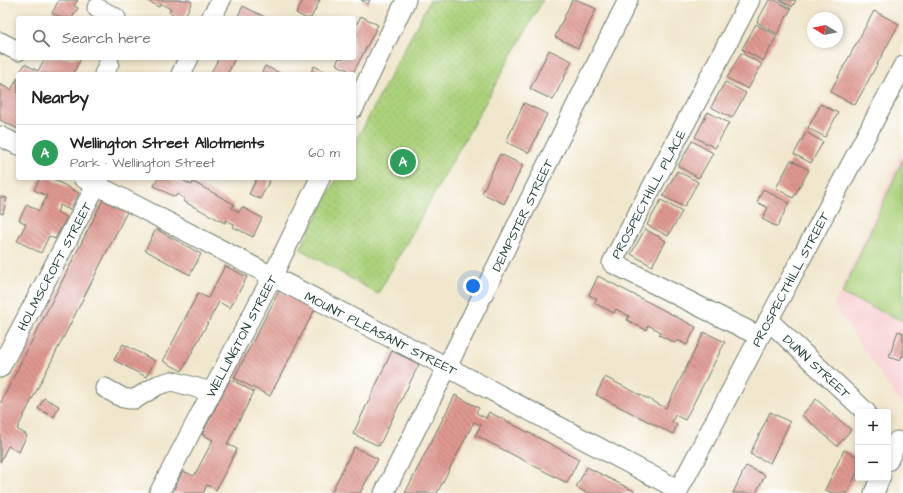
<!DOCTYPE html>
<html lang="en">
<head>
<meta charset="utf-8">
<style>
  :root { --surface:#fff; --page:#f6f6f6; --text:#222; --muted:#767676; --line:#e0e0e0; --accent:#b45309 }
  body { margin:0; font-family:"Architects Daughter",sans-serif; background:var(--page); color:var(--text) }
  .controls { position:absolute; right:12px; bottom:12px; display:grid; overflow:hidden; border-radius:4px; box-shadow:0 2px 6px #0003 }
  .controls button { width:36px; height:36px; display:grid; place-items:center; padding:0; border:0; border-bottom:1px solid var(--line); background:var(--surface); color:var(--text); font:20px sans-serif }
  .compass { position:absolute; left:807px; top:12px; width:36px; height:36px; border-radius:50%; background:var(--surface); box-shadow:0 2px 6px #0003; rotate:280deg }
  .you { position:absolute; left:473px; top:286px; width:14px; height:14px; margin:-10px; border:3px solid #fff; border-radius:50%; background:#1a73e8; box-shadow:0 0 0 6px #1a73e833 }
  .badge { display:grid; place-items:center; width:26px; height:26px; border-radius:50%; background:var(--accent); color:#fff; font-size:13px; font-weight:700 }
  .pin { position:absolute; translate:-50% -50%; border:2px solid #fff; box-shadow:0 1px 4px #0006 }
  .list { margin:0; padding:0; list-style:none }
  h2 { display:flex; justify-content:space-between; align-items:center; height:52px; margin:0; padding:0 16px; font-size:17px }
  h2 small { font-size:13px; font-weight:400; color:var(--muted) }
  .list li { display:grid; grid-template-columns:26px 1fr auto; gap:12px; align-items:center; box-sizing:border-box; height:56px; padding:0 16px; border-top:1px solid var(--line) }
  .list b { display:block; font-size:15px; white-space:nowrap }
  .list p { margin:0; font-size:13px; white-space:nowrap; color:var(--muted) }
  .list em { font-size:13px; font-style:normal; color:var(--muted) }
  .icon { flex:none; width:22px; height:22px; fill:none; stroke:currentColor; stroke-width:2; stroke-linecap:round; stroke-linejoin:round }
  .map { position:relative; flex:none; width:903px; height:493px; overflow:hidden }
  .search { position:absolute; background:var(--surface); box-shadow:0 2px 6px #0003; left:16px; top:16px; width:340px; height:44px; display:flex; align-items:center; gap:10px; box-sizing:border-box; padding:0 14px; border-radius:4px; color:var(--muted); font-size:15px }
  .panel { position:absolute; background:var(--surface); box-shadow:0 2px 6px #0003; left:16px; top:72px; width:340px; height:108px; border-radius:4px }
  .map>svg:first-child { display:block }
</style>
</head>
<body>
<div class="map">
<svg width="903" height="493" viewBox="0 0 903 493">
  <defs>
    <pattern id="green-dots" width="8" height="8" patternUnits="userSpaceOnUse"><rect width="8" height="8" fill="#acd17b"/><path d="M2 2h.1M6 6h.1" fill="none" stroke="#94b46b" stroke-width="1.8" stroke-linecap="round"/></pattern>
    <pattern id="building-back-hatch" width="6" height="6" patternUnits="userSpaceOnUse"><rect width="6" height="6" fill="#df9890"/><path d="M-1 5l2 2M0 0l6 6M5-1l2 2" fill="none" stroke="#b47d76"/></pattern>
  </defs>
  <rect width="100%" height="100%" fill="#fff"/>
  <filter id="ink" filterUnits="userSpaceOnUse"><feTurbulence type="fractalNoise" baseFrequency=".025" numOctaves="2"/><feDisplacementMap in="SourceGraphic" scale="8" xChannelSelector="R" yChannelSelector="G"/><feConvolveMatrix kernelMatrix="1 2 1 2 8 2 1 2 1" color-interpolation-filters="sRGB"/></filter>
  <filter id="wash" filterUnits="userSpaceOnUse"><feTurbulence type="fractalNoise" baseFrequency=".012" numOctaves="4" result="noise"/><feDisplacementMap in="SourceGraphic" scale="16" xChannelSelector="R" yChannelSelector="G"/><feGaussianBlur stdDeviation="0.9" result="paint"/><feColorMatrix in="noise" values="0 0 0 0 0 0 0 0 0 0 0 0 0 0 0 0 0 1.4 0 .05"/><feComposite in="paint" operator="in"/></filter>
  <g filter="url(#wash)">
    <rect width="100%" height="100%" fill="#f0e6cb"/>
    <path fill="#f7cfd1" d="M903 148V407L834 306Z"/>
    <path fill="url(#green-dots)" stroke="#668758" d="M430 0H543L378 294 300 249 337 178H354V145Z"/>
    <path fill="#acd17b" stroke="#668758" d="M903 159V321L842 294Z"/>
    <g id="blocks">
      <path fill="url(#building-back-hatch)" d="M59 0H78L74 6 78 8 72 18H62L52 13Z
        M146 0H189L192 2 184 18H180L169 12 171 9 161 4 159 7Z
        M303 0H320L311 18H305L296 13Z
        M361 0H370L368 4Z
        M572 0H578L596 9 578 48 555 37Z
        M769 0H775L791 9 777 34 757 22Z
        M779 0H796L792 7Z
        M243 6 267 18H237Z
        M874 11 899 24 855 105 830 92Z
        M361 16 378 25 353 73 336 64 339 58H354V29Z
        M756 24 777 36 763 61 742 49Z
        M549 50 572 61 553 100 530 89Z
        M741 53 762 64 748 89 727 78Z
        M45 58H81L73 74H19L25 64 38 71Z
        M219 58H235L228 73 230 74H210Z
        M265 66 282 74H261Z
        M314 66 330 74H310Z
        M18 77V129L0 120V84L11 90Z
        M725 82 746 93 732 118 711 107Z
        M524 103 547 114 529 153 506 142Z
        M821 104 838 113 825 137 808 128Z
        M708 112 729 123 715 148 695 137Z
        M806 132 823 142 811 163 794 154Z
        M692 141 713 153 699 178 678 166Z
        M500 154 523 165 504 204 482 193Z
        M791 160 809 170 793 198 776 188Z
        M677 171 698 182 684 207 663 196Z
        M40 178H51L79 193 70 210 60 205 57 212 67 217 55 239 49 236 41 253 17 241 26 224 19 220 27 204 39 211 47 196 34 190Z
        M158 178H186L184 181 192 185 193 182 234 204 232 208 239 212 242 207 262 218 253 237 233 227 234 224 226 220 225 223 183 201 185 199 177 194 175 197 154 186Z
        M257 178H271L260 199 249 194Z
        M763 189 789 203 777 227 762 219 768 208 757 202Z
        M0 197 7 198 3 214 0 213Z
        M103 200 127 212 17 429 27 435 19 452 8 446 0 462V404Z
        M661 200 682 212 668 236 647 225Z
        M156 229 201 254 190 275 145 250Z
        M645 229 666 241 652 266 631 254Z
        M225 266 247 277 230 308 219 302 182 371 163 361 198 293 208 298Z
        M598 276 696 327 687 345 677 340 675 343 659 335 661 332 648 325 646 330 627 320 629 316 616 309 614 313 594 303 597 299 589 295Z
        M279 291 315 309 270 396 234 378Z
        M898 331 903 333V357L902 356 900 361 889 357Z
        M704 332 725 342 685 420 675 415 672 422 677 425 673 434 596 395 605 377 666 408Z
        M123 344 155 361 146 377 114 360Z
        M392 351 419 364 379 446 353 434Z
        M230 379 254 392 227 444 237 449 216 490 207 485 203 493H172L183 471 194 476 213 440 202 434Z
        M455 395 479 408 476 413 486 418 489 412 579 459 567 483 475 435 481 425 474 422 437 493H405Z
        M44 398 59 406 54 417 38 409Z
        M816 399 851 430 837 446 802 415Z
        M770 412 790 422 770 463 750 454Z
        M354 447 378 459 360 493H331Z
        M844 450 858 457V471L847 493H832L825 490Z
        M746 466 765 475 756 493H733Z
        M587 467 634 491 633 493H587L576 487Z"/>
    </g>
  </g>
  <g filter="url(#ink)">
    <use href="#blocks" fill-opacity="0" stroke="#687869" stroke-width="1"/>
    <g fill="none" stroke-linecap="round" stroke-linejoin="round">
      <g stroke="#687869" stroke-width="21">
        <path id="minor" d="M750 0 612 263 759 336
          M97 8 116 18
          M211 18 221 0
          M0 42 18 51
          M104 74 109 63
          M181 74 189 58
          M354 108 406 0
          M0 136 18 145
          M83 178 447 367 679 490
          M768 320 866 412
          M0 368 100 178
          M105 388 123 398 129 399H135L158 385 172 381 212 392
          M888 461 897 441
          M159 493 272 277 320 178
          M384 493 447 367 628 0
          M677 493 903 66
          M874 493 880 478"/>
      </g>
      <use href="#minor" stroke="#fff" stroke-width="19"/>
    </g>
  </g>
  <g text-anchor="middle" stroke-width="3.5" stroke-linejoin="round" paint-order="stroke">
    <g font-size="13" fill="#1f3d34" stroke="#fff">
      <text transform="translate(648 194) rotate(-62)" y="5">PROSPECTHILL PLACE</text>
      <text transform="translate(522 215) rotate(-64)" y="5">DEMPSTER STREET</text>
      <text transform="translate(54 266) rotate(-62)" y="5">HOLMSCROFT STREET</text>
      <text transform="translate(790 279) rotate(-62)" y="5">PROSPECTHILL STREET</text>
      <text transform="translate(381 333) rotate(27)" y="5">MOUNT PLEASANT STREET</text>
      <text transform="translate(241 336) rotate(-62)" y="5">WELLINGTON STREET</text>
      <text transform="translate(817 366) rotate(43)" y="5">DUNN STREET</text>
    </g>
  </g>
</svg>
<div class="controls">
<button>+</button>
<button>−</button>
</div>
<svg class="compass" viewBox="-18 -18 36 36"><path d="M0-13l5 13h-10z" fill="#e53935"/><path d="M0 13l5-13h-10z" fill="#767676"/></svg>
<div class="you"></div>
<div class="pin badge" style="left:403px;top:162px;background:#2e9e5b">A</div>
<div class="search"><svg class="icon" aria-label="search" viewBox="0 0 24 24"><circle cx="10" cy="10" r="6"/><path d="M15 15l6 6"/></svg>Search here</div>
<section class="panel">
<h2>Nearby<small></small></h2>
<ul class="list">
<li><span class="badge" style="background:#2e9e5b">A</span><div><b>Wellington Street Allotments</b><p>Park · Wellington Street</p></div><em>60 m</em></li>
</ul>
</section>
</div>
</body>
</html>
